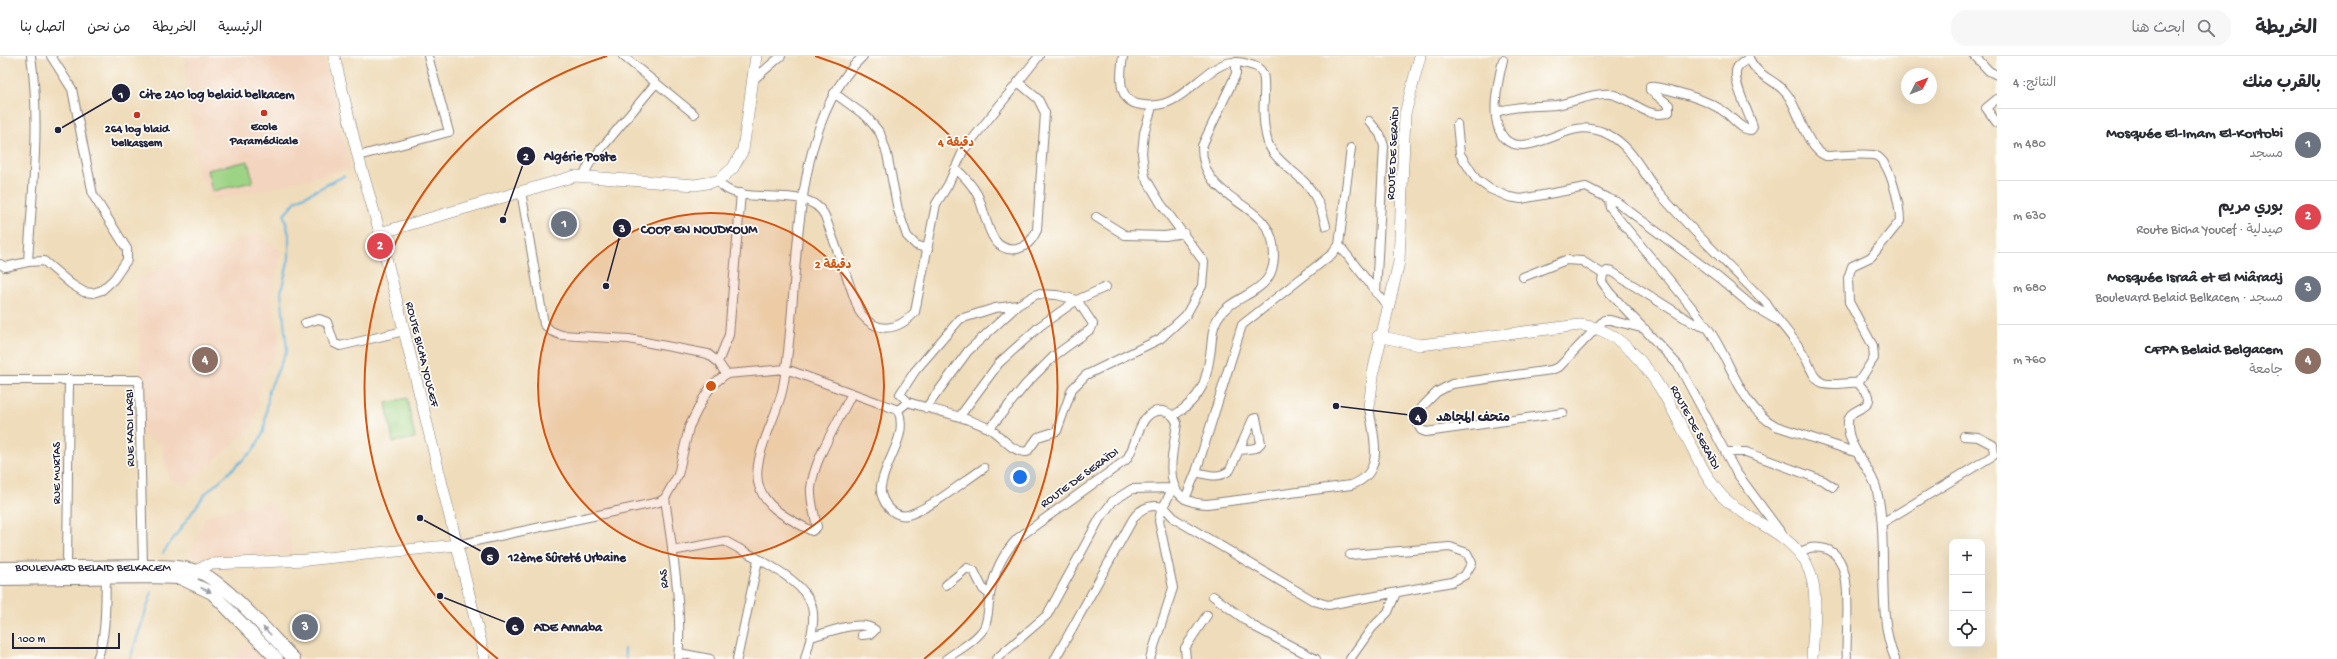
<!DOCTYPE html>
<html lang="ar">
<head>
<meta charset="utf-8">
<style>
  :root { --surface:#fff; --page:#f7f7f7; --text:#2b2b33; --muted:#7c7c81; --line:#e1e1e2; --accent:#c8321e }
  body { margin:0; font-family:"Gochi Hand","Playpen Sans Arabic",sans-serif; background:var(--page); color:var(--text); direction:rtl }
  .controls { position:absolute; right:12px; bottom:12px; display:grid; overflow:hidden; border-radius:8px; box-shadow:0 4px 16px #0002 }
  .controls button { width:36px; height:36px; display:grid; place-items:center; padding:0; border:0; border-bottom:1px solid var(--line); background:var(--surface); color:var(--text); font:20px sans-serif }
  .compass { position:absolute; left:1901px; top:12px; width:36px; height:36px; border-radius:50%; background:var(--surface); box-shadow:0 4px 16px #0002; rotate:48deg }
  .scale { position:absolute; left:12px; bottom:10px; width:108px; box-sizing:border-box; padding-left:4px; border:2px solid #22223b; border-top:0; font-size:11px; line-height:14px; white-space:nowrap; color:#22223b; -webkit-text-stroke:3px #fdfcf7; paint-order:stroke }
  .you { position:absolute; left:1020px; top:421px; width:14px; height:14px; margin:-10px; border:3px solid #fff; border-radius:50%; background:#1a73e8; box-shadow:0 0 0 6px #1a73e833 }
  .badge { display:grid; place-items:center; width:26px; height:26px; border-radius:50%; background:var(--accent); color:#fff; font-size:13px; font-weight:700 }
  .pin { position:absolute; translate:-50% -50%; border:2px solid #fff; box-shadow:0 1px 4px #0006 }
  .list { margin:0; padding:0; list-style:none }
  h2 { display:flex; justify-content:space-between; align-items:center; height:52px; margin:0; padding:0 16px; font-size:17px }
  h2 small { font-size:13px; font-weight:400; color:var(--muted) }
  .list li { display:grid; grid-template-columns:26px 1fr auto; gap:12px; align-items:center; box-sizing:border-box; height:72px; padding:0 16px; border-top:1px solid var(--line) }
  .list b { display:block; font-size:15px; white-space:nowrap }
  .list p { margin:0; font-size:13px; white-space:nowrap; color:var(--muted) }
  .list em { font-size:13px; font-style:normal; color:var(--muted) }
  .icon { flex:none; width:22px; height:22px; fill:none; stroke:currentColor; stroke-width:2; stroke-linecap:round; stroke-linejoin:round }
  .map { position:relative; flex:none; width:1997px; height:603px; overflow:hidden; direction:ltr }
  header { display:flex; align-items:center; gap:24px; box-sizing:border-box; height:56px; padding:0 20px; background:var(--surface); border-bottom:1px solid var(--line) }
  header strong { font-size:19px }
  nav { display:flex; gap:22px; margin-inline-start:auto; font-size:14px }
  .search { width:280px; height:36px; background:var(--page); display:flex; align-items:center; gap:10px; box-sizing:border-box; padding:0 14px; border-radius:16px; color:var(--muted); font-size:15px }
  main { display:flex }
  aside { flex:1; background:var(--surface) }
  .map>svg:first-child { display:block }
</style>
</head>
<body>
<header>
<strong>الخريطة</strong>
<div class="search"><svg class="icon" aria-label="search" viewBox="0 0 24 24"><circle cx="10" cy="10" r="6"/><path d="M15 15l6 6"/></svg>ابحث هنا</div>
<nav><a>الرئيسية</a><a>الخريطة</a><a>من نحن</a><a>اتصل بنا</a></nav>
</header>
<main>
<aside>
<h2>بالقرب منك<small>النتائج: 4</small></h2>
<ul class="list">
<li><span class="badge" style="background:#6b7280">1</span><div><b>Mosquée El-Imam El-Kortobi</b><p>مسجد</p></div><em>480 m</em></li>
<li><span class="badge" style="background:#e0444e">2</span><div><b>بوري مريم</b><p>صيدلية · Route Bicha Youcef</p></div><em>630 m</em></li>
<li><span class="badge" style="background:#6b7280">3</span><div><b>Mosquée Israâ et El Miâradj</b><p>مسجد · Boulevard Belaid Belkacem</p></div><em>680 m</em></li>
<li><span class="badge" style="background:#8d6e63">4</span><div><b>CFPA Belaid Belgacem</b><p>جامعة</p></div><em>760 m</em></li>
</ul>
</aside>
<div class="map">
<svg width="1997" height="603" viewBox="0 0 1997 603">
  <rect width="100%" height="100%" fill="#fdfcf7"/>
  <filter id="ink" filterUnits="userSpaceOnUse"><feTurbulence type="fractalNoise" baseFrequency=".025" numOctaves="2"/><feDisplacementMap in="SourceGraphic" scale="8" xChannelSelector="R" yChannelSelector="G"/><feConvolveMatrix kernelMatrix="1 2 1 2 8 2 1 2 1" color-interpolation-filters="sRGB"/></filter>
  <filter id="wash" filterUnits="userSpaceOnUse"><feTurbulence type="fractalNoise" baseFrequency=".012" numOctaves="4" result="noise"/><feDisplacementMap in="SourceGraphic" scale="16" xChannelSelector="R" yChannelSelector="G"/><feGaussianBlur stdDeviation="0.9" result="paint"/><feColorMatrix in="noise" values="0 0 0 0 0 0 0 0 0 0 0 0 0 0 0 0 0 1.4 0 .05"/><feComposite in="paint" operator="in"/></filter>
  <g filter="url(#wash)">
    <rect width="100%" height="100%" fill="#efdcba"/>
    <path fill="#f3d4be" d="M184 0H323L351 113 214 144 197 115Z
      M258 177 281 195 272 242 280 289 263 318 254 370 186 430 169 424 161 387 143 380 136 223Z
      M271 445 286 463 293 497 189 502 205 460Z
      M247 588 262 603H232Z"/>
    <path fill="#9dd384" stroke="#607a60" d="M248 105 253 126 212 135 207 114Z
      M407 342 415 382 393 386 386 347Z"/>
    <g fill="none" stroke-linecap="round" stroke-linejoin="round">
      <path stroke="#61b3dc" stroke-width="2" d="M163 497 206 437 254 394 264 375 269 334 287 294 281 236 289 202V179L284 159 297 144 344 120
        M624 593 626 603
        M130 603 152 536"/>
    </g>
  </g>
  <g filter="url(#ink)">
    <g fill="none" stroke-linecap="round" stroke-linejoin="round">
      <g stroke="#887f7a" stroke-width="10">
        <path id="street" d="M623 0 694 58
          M1123 0C1121 15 1116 43 1137 48 1179 57 1192 22 1224 8 1233 4 1246 7 1254 10 1258 11 1261 14 1263 18 1265 25 1264 35 1264 42 1263 56 1264 74 1268 87 1274 104 1296 116 1307 129 1318 142 1322 154 1326 170
          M1748 0C1758 24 1777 22 1789 41 1800 58 1807 93 1826 100 1841 100 1858 97 1873 99 1890 101 1900 150 1900 165L1871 201 1852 210 1848 222 1849 246 1873 290 1874 302 1858 327
          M1975 0 1989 15 1997 19
          M1503 4C1498 25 1488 66 1505 83 1522 100 1557 76 1577 73 1586 71 1601 74 1609 79 1632 90 1643 119 1660 138 1693 176 1730 210 1766 247 1778 267 1797 283 1807 305 1811 313 1814 324 1823 327 1834 330 1847 326 1858 327L1869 340C1871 355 1850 351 1848 365 1846 388 1866 407 1874 426 1877 431 1877 438 1879 444 1888 492 1876 560 1895 603
          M753 24 781 0
          M834 37 867 61 880 77 887 98 898 154 907 180 916 189 928 193
          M1997 43 1986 52 1997 67
          M1496 56C1519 49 1534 51 1556 49 1571 47 1596 36 1610 38 1631 41 1647 65 1669 56V49L1650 34V30C1672 34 1708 43 1726 57 1733 62 1741 74 1751 74L1753 71C1749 56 1731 24 1737 12 1739 8 1745 5 1749 2
          M1369 65 1380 78 1384 90 1376 237
          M1457 68 1460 98 1476 123 1490 133 1509 141 1521 143 1586 131 1609 143 1610 152C1642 192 1676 230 1707 271 1731 303 1739 350 1776 370L1855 396
          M358 100 449 76 428 0
          M955 112C964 120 971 127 977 138 987 156 987 198 1017 193 1027 191 1033 183 1037 174L1045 57 1038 43 1018 26
          M583 120 591 105 656 27
          M718 125C738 155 807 124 825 160L859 255C875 278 897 276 915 256L936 148 948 129 963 95 1039 0
          M521 135 544 268 551 275 561 279 629 283 708 298 718 306 726 318
          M1609 143 1617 146 1719 222 1751 249 1775 263
          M1096 161 1125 179 1165 180 1184 177
          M1339 189 1385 247
          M28 206 44 205 71 228 84 236 93 237 102 234 114 223 127 204V193L93 139 72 33 51 0
          M0 208 5 211 28 206C32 138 41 67 31 0
          M1603 218 1602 226 1610 237 1679 310 1736 416 1782 478
          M1523 221 1566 204 1582 205 1603 218 1607 215 1612 216 1693 267 1707 272
          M305 267 319 263 327 266 334 287 340 290 404 275
          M718 306 729 279 741 137
          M0 324H139L143 510
          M852 337C839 365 814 402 811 432 810 444 815 460 817 471L812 475C791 464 763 452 758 426 753 397 778 360 783 331 802 230 785 74 863 0
          M908 346 900 338 915 315 960 263 995 252 1018 249
          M926 352 968 295 1018 249 1037 238 1057 239 1077 244 1106 231
          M898 354 908 346C935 355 962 359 988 372 1002 379 1010 396 1027 396L1038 381 1057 375 1072 333 1086 319 1160 283 1186 259 1202 230 1204 206 1161 148 1145 121 1142 97 1144 77 1152 51
          M1563 357 1426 376 1421 374 1417 367 1419 356 1423 350 1437 336 1452 328 1551 314 1559 311 1604 264H1610L1645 273
          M960 360 999 307 1040 270 1077 244 1093 268 1091 273 1054 300 1026 328 990 372
          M1173 360C1203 342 1207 324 1211 292 1212 284 1212 275 1215 268 1228 233 1282 244 1273 188 1266 144 1201 146 1202 90L1236 18V6
          M1726 396H1746L1824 425 1833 431
          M1196 416C1209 419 1219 423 1230 414L1253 363 1256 362 1261 387 1256 392 1240 394
          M665 442C672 494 683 550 678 603
          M1185 443 1196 416 1242 269 1332 198 1339 189 1351 92
          M1882 467 1994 399 1993 389 1978 381 1964 380
          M457 489 659 446 665 442 678 419 689 371 703 343 712 329 726 318 786 313 898 354C909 380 885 404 881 430 879 445 895 465 911 458 937 448 960 428 984 412
          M672 495 725 485C749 499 805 522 812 551 816 568 809 587 805 603
          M1799 497C1809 491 1815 490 1826 493 1858 503 1844 576 1847 603
          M67 511 69 323
          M946 529 967 512 974 515 983 533 990 539
          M1213 540 1255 571 1316 603
          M811 581C826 577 862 562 875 574L871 578 862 579
          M679 597 710 603
          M97 603C107 579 105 547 106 521
          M737 603 758 504
          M946 603C958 594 976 585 984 572 989 562 988 550 990 539 994 516 1002 498 1018 482L1126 404C1138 389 1138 352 1163 355 1171 357 1174 360 1177 367 1173 400 1157 447 1207 448L1351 429C1387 417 1373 380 1369 351
          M996 603 1047 559 1100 462 1113 445 1132 433 1173 432 1161 455 1159 465 1173 532 1150 603
          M1055 603 1133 463C1141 451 1151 448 1164 451L1175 463 1314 545 1328 549 1452 526 1465 519 1472 507 1467 497 1450 491 1350 499
          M1186 603 1185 592 1207 559
          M1350 603 1372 572 1388 556 1396 537"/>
      </g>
      <g stroke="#887f7a" stroke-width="12">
        <path id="secondary" d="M334 0 358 100 380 177 485 603
          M380 177 575 120 695 129 718 125 733 112 743 94 756 0
          M1378 280 1420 289 1580 269C1602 271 1616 281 1632 296 1660 324 1675 359 1693 393 1701 410 1709 426 1722 440 1746 465 1789 475 1806 507 1821 535 1813 573 1812 603
          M1369 351 1374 312 1399 206 1405 58 1420 0
          M189 526C195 517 199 511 211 508L306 504 457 489"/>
      </g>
      <g stroke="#887f7a" stroke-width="14">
        <path id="primary" d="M0 512 151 510C166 510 182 510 197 515 225 525 271 580 294 603
          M0 523 148 521 180 522 212 537 277 603"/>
      </g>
      <use href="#street" stroke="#fff" stroke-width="8"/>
      <use href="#secondary" stroke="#fff" stroke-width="11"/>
      <use href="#primary" stroke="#fff" stroke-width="12"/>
    </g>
    <defs><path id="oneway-solid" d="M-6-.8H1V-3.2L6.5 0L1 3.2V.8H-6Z"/></defs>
    <g fill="#9c9ca7">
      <use href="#oneway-solid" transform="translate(206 534) rotate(25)"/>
      <use href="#oneway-solid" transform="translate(267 575) rotate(-135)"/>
    </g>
  </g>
  <circle cx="711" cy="330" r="173" fill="#d45411" fill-opacity=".12"/>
  <g fill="none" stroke="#d45411" stroke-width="2">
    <circle cx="711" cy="330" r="173"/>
    <path d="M498 603A346 346 0 0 1 607 0M815 0A346 346 0 0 1 924 603"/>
  </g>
  <g fill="#c8321e" stroke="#fdfcf7" stroke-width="1.5">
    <circle cx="264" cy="57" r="4"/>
    <circle cx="137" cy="59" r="4"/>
  </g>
  <g text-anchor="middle" stroke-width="3.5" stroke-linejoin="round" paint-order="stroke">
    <g font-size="12" font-weight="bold" fill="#22223b" stroke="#fdfcf7">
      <text x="264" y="74">Ecole<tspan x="264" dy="14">Paramédicale</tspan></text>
      <text x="137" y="76">264 log blaid<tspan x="137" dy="14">belkassem</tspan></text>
    </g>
    <g font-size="12" fill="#22223b" stroke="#fdfcf7">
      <text transform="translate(1392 97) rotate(-87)" y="4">ROUTE DE SERAÏDI</text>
      <text transform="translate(423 298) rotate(76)" y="4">ROUTE BICHA YOUCEF</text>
      <text transform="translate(1696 371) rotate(62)" y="4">ROUTE DE SERAÏDI</text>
      <text transform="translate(129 372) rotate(-91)" y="4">RUE KADI LARBI</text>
      <text transform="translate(56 417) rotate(-90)" y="4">RUE MURTAS</text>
      <text transform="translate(1079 421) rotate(-36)" y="4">ROUTE DE SERAÏDI</text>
      <text x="93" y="515">BOULEVARD BELAID BELKACEM</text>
      <text transform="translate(663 523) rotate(-95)" y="4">RAS</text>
    </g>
  </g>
  <circle cx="711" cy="330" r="6" fill="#d45411" stroke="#fdfcf7" stroke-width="2"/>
  <g font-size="12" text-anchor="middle" font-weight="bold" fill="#d45411" stroke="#fdfcf7" stroke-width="3.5" stroke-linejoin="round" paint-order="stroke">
    <text x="956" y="90">4 دقيقة</text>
    <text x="833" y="212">2 دقيقة</text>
  </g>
  <path fill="none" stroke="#22223b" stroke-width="1.5" d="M58 74L121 37M503 164L526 100M606 230L622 172M1336 350L1418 360M420 462L490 500M440 540L515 570"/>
  <g fill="#22223b" stroke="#fdfcf7" stroke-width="1.5">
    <circle cx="58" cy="74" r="4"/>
    <circle cx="503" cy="164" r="4"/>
    <circle cx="606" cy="230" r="4"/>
    <circle cx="1336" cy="350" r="4"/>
    <circle cx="420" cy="462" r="4"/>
    <circle cx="440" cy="540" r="4"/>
    <circle cx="121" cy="37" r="10"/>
    <circle cx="526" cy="100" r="10"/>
    <circle cx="622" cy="172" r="10"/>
    <circle cx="1418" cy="360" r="10"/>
    <circle cx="490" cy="500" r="10"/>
    <circle cx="515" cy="570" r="10"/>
  </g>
  <g font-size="12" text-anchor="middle" font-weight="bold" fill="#fff">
    <text x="121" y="42">1</text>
    <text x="526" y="104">2</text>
    <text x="622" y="176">3</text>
    <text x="1418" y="365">4</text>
    <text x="490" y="505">5</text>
    <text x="515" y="575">6</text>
  </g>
  <g font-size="13" text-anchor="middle" font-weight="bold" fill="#22223b" stroke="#fdfcf7" stroke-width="3.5" stroke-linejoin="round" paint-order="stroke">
    <text x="217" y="42">Cite 240 log belaid belkacem</text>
    <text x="580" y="104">Algérie Poste</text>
    <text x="699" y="177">COOP EN NOUDKOUM</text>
    <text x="1473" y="365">متحف المجاهد</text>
    <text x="567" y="505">12ème Sûreté Urbaine</text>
    <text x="568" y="575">ADE Annaba</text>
  </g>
</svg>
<div class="controls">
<button>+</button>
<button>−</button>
<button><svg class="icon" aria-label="locate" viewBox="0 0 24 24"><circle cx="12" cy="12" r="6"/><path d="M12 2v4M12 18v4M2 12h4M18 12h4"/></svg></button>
</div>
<svg class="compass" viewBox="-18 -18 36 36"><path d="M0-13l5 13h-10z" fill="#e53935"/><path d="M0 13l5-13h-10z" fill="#7c7c81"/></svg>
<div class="scale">100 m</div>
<div class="you"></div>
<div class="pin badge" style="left:564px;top:168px;background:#6b7280">1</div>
<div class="pin badge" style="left:380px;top:190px;background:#e0444e">2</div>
<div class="pin badge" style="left:305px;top:571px;background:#6b7280">3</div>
<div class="pin badge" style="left:205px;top:304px;background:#8d6e63">4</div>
</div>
</main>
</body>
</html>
